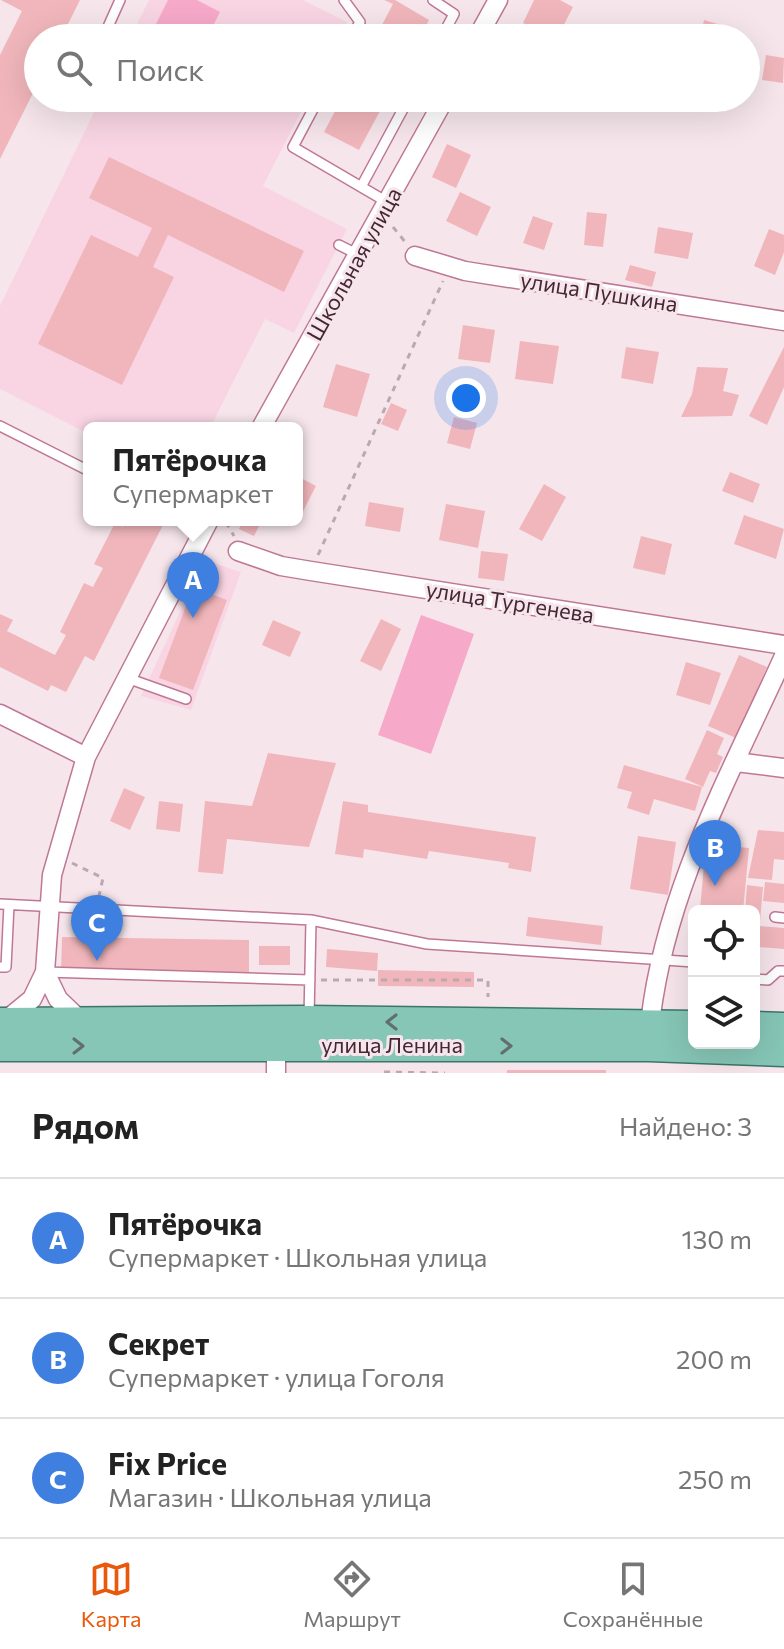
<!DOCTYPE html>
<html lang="ru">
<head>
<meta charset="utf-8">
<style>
  :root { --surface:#fff; --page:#f2f2f2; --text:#222; --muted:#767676; --line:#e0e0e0; --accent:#ea580c }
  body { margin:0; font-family:Commissioner,sans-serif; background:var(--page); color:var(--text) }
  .controls { position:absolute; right:24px; bottom:24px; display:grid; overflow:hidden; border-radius:12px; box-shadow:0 8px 32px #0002 }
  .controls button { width:72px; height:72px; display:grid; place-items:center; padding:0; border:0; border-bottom:2px solid var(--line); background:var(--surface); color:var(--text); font:40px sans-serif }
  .you { position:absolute; left:466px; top:398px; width:28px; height:28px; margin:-20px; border:6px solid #fff; border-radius:50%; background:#1a73e8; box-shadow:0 0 0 12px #1a73e833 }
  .badge { display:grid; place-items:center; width:52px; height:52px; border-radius:50%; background:var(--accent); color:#fff; font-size:26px; font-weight:700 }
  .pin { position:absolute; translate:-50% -66px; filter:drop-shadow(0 2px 4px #0008) }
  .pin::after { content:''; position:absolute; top:42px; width:28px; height:24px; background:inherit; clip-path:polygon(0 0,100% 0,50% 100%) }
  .popup { position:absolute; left:83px; top:422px; width:220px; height:104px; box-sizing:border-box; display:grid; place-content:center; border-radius:12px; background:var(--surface); filter:drop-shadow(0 2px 6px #0005); font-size:26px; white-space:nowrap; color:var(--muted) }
  .popup b { font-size:30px; color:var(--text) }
  .popup::after { content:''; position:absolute; left:50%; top:100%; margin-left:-16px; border:16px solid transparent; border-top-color:var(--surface) }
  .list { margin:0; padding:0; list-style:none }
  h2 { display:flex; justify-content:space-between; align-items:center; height:104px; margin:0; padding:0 32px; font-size:34px }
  h2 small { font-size:26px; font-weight:400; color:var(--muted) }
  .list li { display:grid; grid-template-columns:52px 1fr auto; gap:24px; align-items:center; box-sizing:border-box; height:120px; padding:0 32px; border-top:2px solid var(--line) }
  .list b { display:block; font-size:30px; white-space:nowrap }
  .list p { margin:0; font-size:26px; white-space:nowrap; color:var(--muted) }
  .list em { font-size:26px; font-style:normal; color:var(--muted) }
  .icon { flex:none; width:44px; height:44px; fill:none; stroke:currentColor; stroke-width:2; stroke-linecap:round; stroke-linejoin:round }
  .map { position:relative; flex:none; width:784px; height:1073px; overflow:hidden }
  .search { position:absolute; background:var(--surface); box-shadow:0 8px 32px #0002; left:24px; right:24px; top:24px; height:88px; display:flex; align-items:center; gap:20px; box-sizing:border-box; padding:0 28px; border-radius:44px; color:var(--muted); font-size:30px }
  .sheet { height:464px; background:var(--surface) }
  nav { display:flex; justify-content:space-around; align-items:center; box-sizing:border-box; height:112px; border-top:2px solid var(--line); background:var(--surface); font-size:22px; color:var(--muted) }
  nav a { display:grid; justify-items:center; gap:4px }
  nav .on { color:var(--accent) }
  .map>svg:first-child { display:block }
</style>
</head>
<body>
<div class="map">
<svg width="784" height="1073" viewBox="0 0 784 1073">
  <rect width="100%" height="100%" fill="#f6e6ec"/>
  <path fill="#f9d5e3" d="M149 0H303L347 22 339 38H130Z
    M101 98H308L263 186 347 229 294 333 265 319 210 428H89V434L0 389V306Z
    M204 560 241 572 191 710 141 696Z"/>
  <path fill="#f7a9ca" d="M168 0H197L220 12 207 38H149Z
    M421 615 474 634 431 754 378 735Z"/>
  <path fill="#f0b6bb" d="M1 0H80L61 38H38V83L0 159V55L22 11Z
    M384 0H395L429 20 420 38H375L393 4Z
    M534 0H560L573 7 557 38 523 23Z
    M704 20 725 26 722 38H700Z
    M766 55 784 58 783 83 762 80Z
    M342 98H387L359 150 324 132Z
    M447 144 471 155 456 188 432 177Z
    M109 157 304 251 284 292 168 235 153 267 174 277 122 385 38 344 91 235 138 257 152 228 89 198Z
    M460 192 491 207 477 236 446 221Z
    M587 212 607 214 603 247 584 245Z
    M533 216 553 223 544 250 523 243Z
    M658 227 693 233 688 259 654 253Z
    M769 229 784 235V252L775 275 754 266Z
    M630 265 656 272 652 287 625 280Z
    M463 325 495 330 490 363 458 359Z
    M520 341 559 346 553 384 515 379Z
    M626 347 659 352 653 384 621 378Z
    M784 347V387L767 425 749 416Z
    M336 364 370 374 357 417 323 407Z
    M697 367 728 368 723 391 739 395 732 416 681 417 692 394Z
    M391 403 407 410 398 431 381 424Z
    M454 417 477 423 470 449 447 443Z
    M730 472 760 484 753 503 722 491Z
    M297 476 316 486 300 517 297 516Z
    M544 484 566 497 542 541 519 529Z
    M369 502 404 508 400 532 365 526Z
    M446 504 485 511 478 548 439 540Z
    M744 515 784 529 776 559 734 544Z
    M126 520 164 523 94 661 85 656 66 692 51 685 48 691 0 667V614L13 620 7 631 55 655 66 635 60 632 84 583 93 587 103 568 94 564 115 523 123 527Z
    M243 520H262L254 536 239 529Z
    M641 536 672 544 665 575 633 568Z
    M481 551 508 554 504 581 478 578Z
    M193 587 227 600 193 690 159 678Z
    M381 619 401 629 381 671 360 661Z
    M273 620 301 632 290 657 262 645Z
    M739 655 767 667 736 738 708 726Z
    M686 662 721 673 710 705 676 695Z
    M707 730 724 738 717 754 723 757 716 773 710 771 703 787 685 779Z
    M268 753 336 763 309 847 227 839 223 874 198 872 205 801 252 806Z
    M624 765 702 787 695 811 654 799 649 815 627 808 632 792 617 788Z
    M124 788 145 797 130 830 110 821Z
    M159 801 183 804 180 832 156 829Z
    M343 801 368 805V812L536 837 531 872 508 868 509 863 429 851 427 859 364 849 363 858 335 854Z
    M758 830 784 832V860L774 859 772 880 748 878Z
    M638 836 676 842 668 895 630 889Z
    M706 844 749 848 743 911 700 909Z
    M765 882 784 884V903L763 901Z
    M747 885 763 887 760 921H754V911H745Z
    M528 917 603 926 601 945 526 936Z
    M759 926 784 928V949L757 947Z
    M62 937 249 940V973L61 971Z
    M259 946H290V965H259Z
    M327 949 378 953 377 971 326 967Z
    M378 970 474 972V987L378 986Z
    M507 1070H606V1073H507Z"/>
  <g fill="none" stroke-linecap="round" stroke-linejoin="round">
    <g stroke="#bf7796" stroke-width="12">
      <path id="service" d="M344 0 360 22 351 38
        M433 0 454 14 441 38
        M103 38 120 0
        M319 98 293 147 387 202
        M361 187 409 98
        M339 245 359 255
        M0 426 89 471
        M183 520 203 530
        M127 678 186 699
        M0 904 311 920 427 944 694 962
        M775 917 784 918
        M0 967H6L9 905
        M45 972 310 980
        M754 979 768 980 778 971H784
        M309 1018 311 920"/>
    </g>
    <g stroke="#bf7796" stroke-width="21">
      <path id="minor" d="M477 38 498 0
        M415 256 465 271 784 321
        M261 428 445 98
        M238 551 281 566 311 571 784 645
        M0 714 86 757
        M736 762 784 768
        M45 972 58 999 82 1022
        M5 1021 32 999 45 972 52 875 86 757 209 520
        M650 1024C664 893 730 775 784 656
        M276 1073V1045"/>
    </g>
    <g stroke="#3b7669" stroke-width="33">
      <path id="primary" d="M0 1023 308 1021 694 1026
        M754 1027 784 1028
        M0 1046H649L784 1051"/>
    </g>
    <path stroke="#bca8b0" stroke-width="3" stroke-dasharray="6 6" stroke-linecap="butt" d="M393 227 406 243
      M226 522 234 536
      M318 555 443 281
      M72 863 103 878 99 896
      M321 980H488V997
      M384 1072 445 1073"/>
    <use href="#service" stroke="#fff" stroke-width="9"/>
    <use href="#minor" stroke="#fff" stroke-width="18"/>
    <use href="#primary" stroke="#86c6b6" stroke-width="30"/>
  </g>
  <defs><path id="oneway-chevron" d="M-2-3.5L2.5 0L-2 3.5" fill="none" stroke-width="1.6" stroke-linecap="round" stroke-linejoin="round" transform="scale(2)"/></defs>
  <g stroke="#626f6e">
    <use href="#oneway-chevron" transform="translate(392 1022) rotate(-180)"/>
    <use href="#oneway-chevron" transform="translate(78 1046)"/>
    <use href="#oneway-chevron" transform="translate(506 1046)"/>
  </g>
  <g text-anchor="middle" stroke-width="6" stroke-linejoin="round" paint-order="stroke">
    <g font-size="22" fill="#452734" stroke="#f6e6ec">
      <text transform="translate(354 264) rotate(-61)" y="8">Школьная улица</text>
      <text transform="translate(599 292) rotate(9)" y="8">улица Пушкина</text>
      <text transform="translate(510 602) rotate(9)" y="8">улица Тургенева</text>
      <text x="392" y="1053">улица Ленина</text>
    </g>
  </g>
</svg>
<div class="controls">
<button><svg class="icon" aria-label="locate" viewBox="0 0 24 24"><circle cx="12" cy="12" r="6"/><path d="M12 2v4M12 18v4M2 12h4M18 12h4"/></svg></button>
<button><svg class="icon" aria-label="layers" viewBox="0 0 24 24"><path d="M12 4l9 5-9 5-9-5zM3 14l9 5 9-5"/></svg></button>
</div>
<div class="you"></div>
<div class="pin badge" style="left:193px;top:618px;background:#3f7fe0">A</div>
<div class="popup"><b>Пятёрочка</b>Супермаркет</div>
<div class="pin badge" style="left:715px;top:886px;background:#3f7fe0">B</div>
<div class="pin badge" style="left:97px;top:961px;background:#3f7fe0">C</div>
<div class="search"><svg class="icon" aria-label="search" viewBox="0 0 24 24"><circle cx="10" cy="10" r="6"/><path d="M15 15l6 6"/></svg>Поиск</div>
</div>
<section class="sheet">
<h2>Рядом<small>Найдено: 3</small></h2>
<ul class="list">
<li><span class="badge" style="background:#3f7fe0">A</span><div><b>Пятёрочка</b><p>Супермаркет · Школьная улица</p></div><em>130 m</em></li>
<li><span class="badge" style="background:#3f7fe0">B</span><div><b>Секрет</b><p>Супермаркет · улица Гоголя</p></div><em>200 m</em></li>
<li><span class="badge" style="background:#3f7fe0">C</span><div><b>Fix Price</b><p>Магазин · Школьная улица</p></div><em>250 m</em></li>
</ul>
</section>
<nav>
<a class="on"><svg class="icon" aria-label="map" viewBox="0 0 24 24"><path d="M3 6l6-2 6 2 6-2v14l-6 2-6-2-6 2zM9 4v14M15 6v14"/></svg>Карта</a>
<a><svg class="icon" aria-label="directions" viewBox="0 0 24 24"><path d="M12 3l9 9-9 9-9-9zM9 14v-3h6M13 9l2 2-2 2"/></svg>Маршрут</a>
<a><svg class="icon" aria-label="saved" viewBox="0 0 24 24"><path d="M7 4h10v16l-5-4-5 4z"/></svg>Сохранённые</a>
</nav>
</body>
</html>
